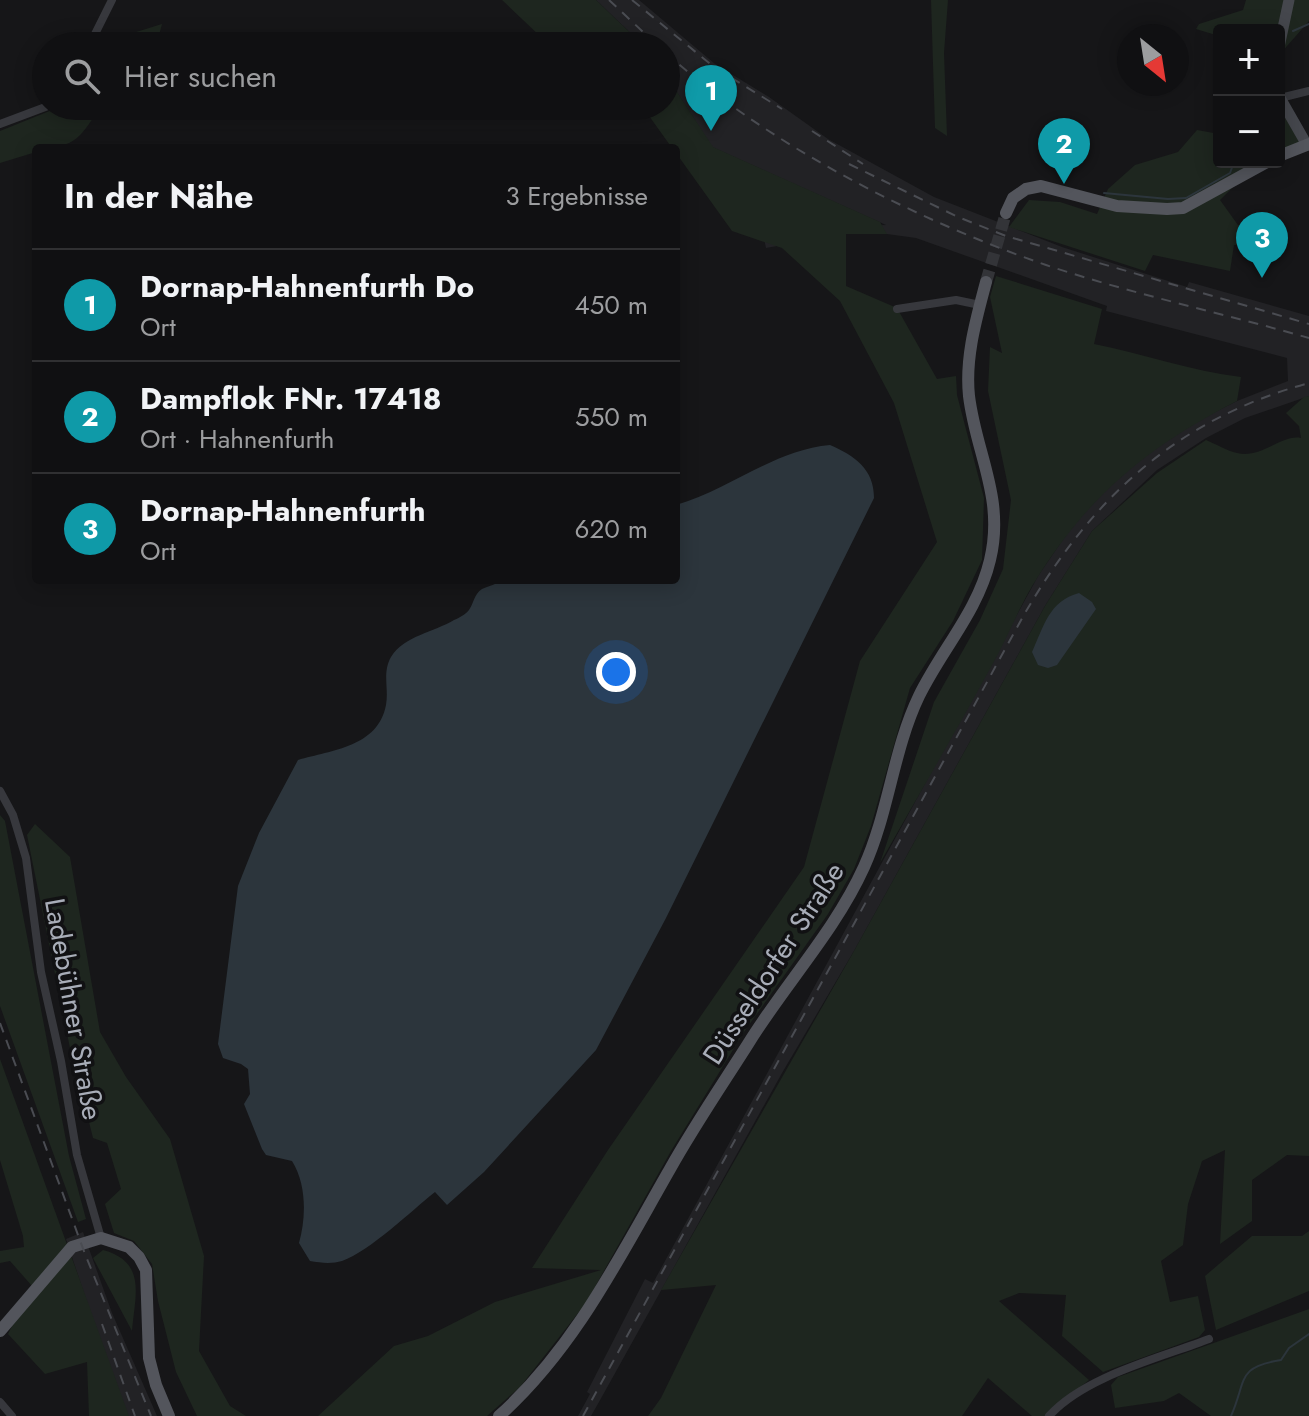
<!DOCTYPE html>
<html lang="de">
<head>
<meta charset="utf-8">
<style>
  :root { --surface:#101012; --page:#1e1e20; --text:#f1f3f6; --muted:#9c9d9f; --line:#303032; --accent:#1a73e8 }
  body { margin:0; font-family:Jost,sans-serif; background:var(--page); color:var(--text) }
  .controls { position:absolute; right:24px; top:24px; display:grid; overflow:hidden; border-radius:8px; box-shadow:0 4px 20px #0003 }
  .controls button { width:72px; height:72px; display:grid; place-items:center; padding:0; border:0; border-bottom:2px solid var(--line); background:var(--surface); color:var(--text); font:40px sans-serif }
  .compass { position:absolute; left:1117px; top:24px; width:72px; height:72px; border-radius:50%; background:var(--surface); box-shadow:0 4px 20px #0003; rotate:150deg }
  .you { position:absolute; left:616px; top:672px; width:28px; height:28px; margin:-20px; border:6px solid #fff; border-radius:50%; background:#1a73e8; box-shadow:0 0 0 12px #1a73e833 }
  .badge { display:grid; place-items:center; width:52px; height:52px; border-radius:50%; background:var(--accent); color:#fff; font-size:26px; font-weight:700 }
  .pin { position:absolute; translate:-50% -66px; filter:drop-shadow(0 2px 4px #0008) }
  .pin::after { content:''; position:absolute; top:42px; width:28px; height:24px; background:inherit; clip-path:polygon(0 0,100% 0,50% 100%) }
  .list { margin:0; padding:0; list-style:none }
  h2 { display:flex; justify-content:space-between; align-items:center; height:104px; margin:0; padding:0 32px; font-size:34px }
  h2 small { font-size:26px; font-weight:400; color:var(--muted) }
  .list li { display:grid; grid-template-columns:52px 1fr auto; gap:24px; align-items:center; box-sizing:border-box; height:112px; padding:0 32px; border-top:2px solid var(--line) }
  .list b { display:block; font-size:30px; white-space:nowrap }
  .list p { margin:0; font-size:26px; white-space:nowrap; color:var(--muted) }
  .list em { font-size:26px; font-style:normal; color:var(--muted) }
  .icon { flex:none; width:44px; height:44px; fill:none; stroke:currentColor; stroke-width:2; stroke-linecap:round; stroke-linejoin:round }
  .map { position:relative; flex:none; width:1309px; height:1416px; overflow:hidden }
  .search { position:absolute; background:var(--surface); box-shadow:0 4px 20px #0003; left:32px; top:32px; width:648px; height:88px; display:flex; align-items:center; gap:20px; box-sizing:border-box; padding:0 28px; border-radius:44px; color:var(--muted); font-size:30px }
  .panel { position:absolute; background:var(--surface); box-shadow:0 4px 20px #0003; left:32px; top:144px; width:648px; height:440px; border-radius:8px }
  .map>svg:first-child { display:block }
</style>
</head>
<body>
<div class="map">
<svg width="1309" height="1416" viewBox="0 0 1309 1416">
  <rect width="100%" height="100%" fill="#161618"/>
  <path fill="#222225" d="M596 0H639L715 64 769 97 828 139 934 197 1062 247 1187 287 1189 282 1309 316V396L1245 418 1206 438 1157 470 1092 531 1045 606 854 951 782 1073 599 1402 591 1416H578L590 1394 587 1392 645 1279 653 1283 1038 576 1070 529 1106 489 1149 452 1187 426 1237 401 1288 381 1287 358 1106 311 1107 306 916 238 887 234H844L766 248 764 239 843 226 886 225 712 147 666 75V46H644Z
    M83 1232 112 1313 157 1416H125L66 1239Z"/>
  <path fill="#1e261f" d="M502 0H596L644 46H555L542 38Z
    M931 0H948L944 53 947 136 935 128Z
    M1246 0H1309V21L1280 54 1279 59V30H1219V36L1196 29 1199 24 1243 10Z
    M162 24 156 46H124L133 33Z
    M666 75 713 147 880 222 887 234H846V286L897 308 937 379 956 376 957 395 984 498 982 560 953 621 910 688 871 826 854 869 828 914 744 1032 671 1151 586 1303 520 1387 487 1416H318L394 1346 428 1336 495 1302 601 1270 532 1268 608 1150 804 867 860 661 937 542 894 403 840 301 782 248 732 231 676 153V148H672L642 106H666Z
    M1279 100 1303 143 1279 154Z
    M62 106H101C80 137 77 148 36 148V152L0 163V131Z
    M1197 130 1219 134V162H1263L1253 167 1220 200 1238 225 1261 221 1263 246 1234 245 1230 271 1153 255 1145 271 1009 227 1029 200 1060 202 1097 214 1108 189 1135 165 1178 152Z
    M996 276 1102 309 1094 344C1144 354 1191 371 1241 377L1237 401C1151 445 1091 493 1039 575 1020 604 1008 637 991 667 955 733 917 798 880 863L934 702 980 620 1003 569 1011 500 988 391 990 347 1002 353 990 297Z
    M1309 396V1156L1287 1155 1252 1180V1221L1220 1244 1225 1150 1202 1161 1188 1204 1183 1245 1161 1261 1170 1302 1198 1296 1205 1330 1199 1337 1103 1372 1062 1336 1066 1295 1019 1293 999 1301 1089 1380 1045 1416H1032L988 1378 962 1416H648L661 1398 716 1285 661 1290 854 951 1045 606 1092 531 1157 473 1206 440C1216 444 1227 451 1237 453 1261 459 1282 434 1301 438L1299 426 1286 413 1304 397Z
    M0 815 5 821 69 1156 86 1219 78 1222 0 1006Z
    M35 824 70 857 100 1032 126 1077 170 1139 204 1256 199 1351 230 1406 246 1416H197L176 1372 158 1301 152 1264 134 1241 114 1233 105 1204 121 1189 107 1143 93 1138 77 1074 85 1064 81 1053 70 1048 27 835Z
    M0 1059 129 1416H89L87 1362 45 1374 8 1334 32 1286 10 1261 0 1263V1251L24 1247 23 1236 0 1160Z
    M1309 1231V1291L1216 1330 1205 1276 1252 1236H1302Z
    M103 1250C147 1262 135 1295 132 1331L93 1258Z
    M1309 1309V1416H1211L1179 1393 1164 1401 1115 1408 1111 1385 1118 1377Z"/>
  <path fill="#2c353c" d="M830 445C855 456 874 469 874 498L666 918 596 1050 484 1172 447 1205 435 1192C411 1211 370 1251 342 1261 332 1264 321 1263 310 1261L299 1243C306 1218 307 1185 292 1161L266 1155 262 1149 244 1104 250 1094 248 1069 241 1064 223 1058 218 1044 238 886 259 833 298 760C332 750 378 747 386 705 389 688 382 673 391 657 404 636 434 632 454 620 459 618 466 614 469 610 474 603 474 594 482 589 488 586 497 584 504 580H676V505C729 490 774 450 830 445Z
    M1079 593 1092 602 1096 609 1057 665 1048 668 1038 665 1032 652C1044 626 1049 601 1079 593Z"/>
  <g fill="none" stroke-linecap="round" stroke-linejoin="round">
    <path stroke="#2c353c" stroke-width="2" d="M1293 31 1309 24
      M1104 193 1168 199 1186 198 1230 173 1234 162
      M1231 1416C1247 1380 1236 1367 1281 1360L1289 1348 1309 1334"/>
    <path stroke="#333438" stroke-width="12" stroke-dasharray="12 6" stroke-linecap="butt" d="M986 282 1006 213"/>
    <path stroke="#37383d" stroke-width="8" d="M89 46 112 0
      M1280 98 1309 91
      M0 124 48 106
      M897 309 956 300 980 305
      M0 791 13 815 26 858 41 972 61 1061 77 1155 101 1238
      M0 1402 12 1416
      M1049 1416C1085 1376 1160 1358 1209 1339"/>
    <path stroke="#45474d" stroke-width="11" d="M1279 47 1289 0
      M1279 96 1307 145"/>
    <path stroke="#53555c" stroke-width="12" d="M1279 156 1309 144
      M1006 213 1013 198 1026 189 1041 186 1117 206 1167 209 1183 208 1267 162
      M0 1331 72 1247 101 1238 129 1247 139 1257 146 1270 149 1358 156 1385 169 1416
      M499 1416C575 1348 620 1256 670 1169 694 1126 722 1085 748 1044 785 984 835 931 864 867 889 812 893 750 919 696 942 649 978 611 990 560 1005 498 976 454 969 396 965 357 976 320 986 282"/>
    <path stroke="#4a4c52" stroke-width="2" stroke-dasharray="10 8" stroke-linecap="butt" d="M609 0 658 46
      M632 0 714 67 782 109
      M666 53C768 145 916 220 1046 265 1132 294 1222 313 1309 338
      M812 131 863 164
      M849 164 958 217 1006 236 1309 324
      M0 1023 85 1254 151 1416
      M102 1324 135 1416
      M583 1416 1025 613C1093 497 1177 419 1309 383"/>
  </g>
  <g text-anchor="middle" stroke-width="7" stroke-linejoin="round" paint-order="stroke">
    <g font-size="28" fill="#a8adb8" stroke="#111113">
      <text transform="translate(773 963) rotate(-57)" y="10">Düsseldorfer Straße</text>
      <text transform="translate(74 1009) rotate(80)" y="10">Ladebühner Straße</text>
    </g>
  </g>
</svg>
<div class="controls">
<button>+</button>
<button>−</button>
</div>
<svg class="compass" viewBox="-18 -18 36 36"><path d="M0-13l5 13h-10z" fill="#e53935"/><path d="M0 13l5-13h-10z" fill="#9c9d9f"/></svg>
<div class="you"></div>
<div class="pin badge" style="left:711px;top:131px;background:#0f9aa8">1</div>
<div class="pin badge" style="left:1064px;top:184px;background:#0f9aa8">2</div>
<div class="pin badge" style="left:1262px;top:278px;background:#0f9aa8">3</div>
<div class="search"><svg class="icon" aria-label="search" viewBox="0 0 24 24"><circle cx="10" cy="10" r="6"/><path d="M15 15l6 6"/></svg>Hier suchen</div>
<section class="panel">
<h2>In der Nähe<small>3 Ergebnisse</small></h2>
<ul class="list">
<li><span class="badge" style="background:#0f9aa8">1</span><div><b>Dornap-Hahnenfurth Do</b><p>Ort</p></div><em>450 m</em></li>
<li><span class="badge" style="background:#0f9aa8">2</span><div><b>Dampflok FNr. 17418</b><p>Ort · Hahnenfurth</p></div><em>550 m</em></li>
<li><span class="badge" style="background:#0f9aa8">3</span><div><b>Dornap-Hahnenfurth</b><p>Ort</p></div><em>620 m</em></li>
</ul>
</section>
</div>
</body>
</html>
